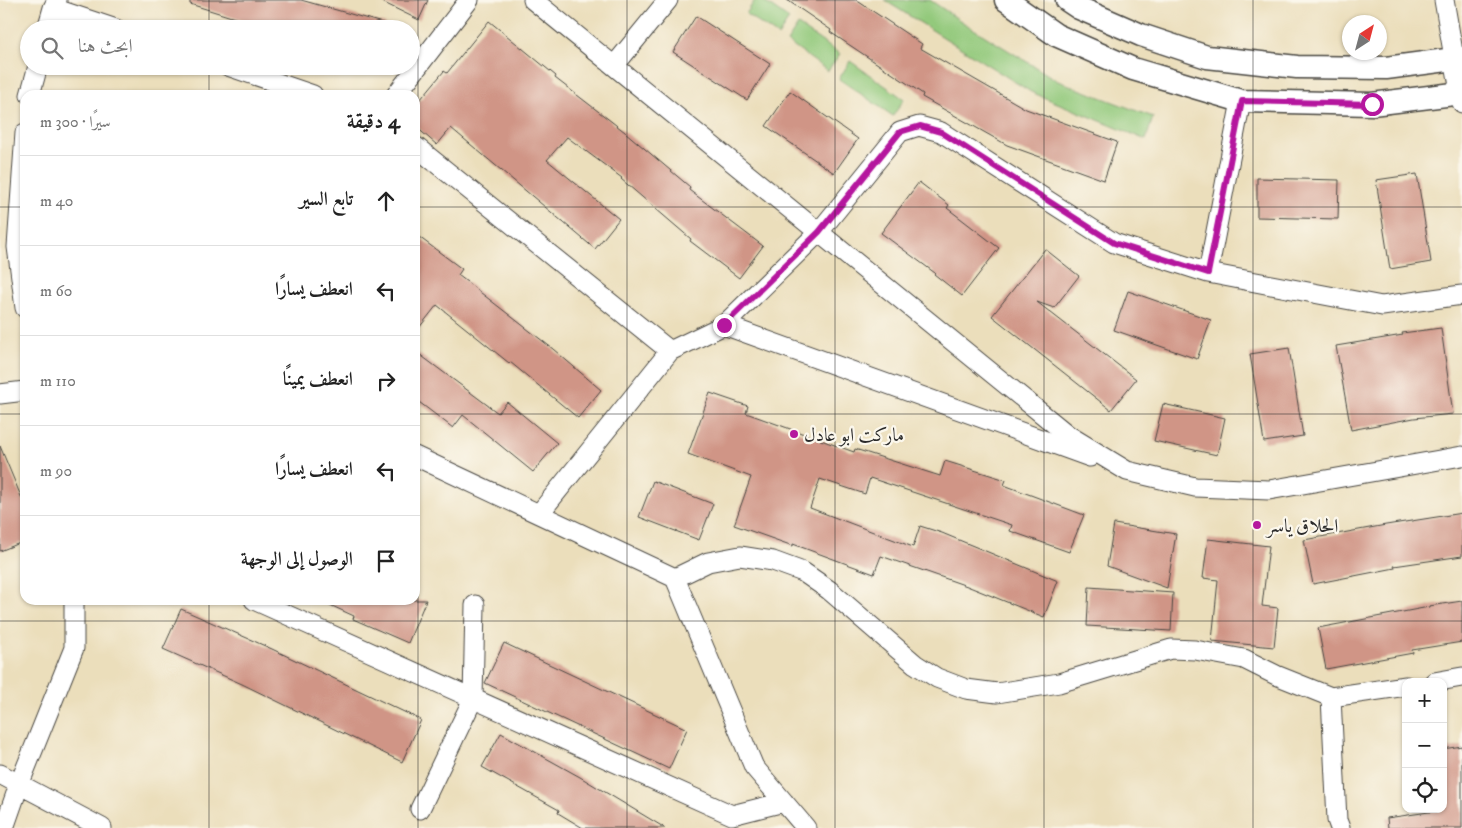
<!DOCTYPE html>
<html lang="ar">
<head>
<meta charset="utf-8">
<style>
  :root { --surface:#fff; --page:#f6f6f6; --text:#222; --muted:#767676; --line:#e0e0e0 }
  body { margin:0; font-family:"IM FELL DW Pica",Amiri,serif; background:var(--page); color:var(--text); direction:rtl }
  .controls { position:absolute; right:15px; bottom:15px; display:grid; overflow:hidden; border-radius:10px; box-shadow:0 1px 4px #0004 }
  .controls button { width:45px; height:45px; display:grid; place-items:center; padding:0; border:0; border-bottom:1px solid var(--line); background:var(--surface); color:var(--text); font:25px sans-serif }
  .compass { position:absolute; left:1342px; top:15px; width:45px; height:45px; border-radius:50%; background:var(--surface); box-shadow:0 1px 4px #0004; rotate:36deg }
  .stop { position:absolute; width:15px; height:15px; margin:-11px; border:4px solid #b5179e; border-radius:50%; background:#fff }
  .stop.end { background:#b5179e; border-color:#fff; box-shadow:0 1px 5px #0008 }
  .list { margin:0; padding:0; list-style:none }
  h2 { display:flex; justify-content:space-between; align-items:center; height:65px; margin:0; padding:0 20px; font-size:21px }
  h2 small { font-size:16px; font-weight:400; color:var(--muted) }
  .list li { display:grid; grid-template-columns:32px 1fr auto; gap:15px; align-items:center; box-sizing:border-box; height:90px; padding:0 20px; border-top:1px solid var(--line) }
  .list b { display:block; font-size:19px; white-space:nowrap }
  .list em { font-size:16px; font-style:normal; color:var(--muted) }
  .icon { flex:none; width:28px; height:28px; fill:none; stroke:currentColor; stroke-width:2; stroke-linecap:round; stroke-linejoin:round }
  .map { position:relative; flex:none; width:1462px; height:828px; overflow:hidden; direction:ltr }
  .search { position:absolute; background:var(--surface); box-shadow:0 1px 4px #0004; left:20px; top:20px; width:400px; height:55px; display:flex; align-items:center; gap:12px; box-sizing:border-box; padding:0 18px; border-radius:28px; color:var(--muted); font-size:19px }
  .panel { position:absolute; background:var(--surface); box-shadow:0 1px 4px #0004; left:20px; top:90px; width:400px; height:515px; border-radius:15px; direction:rtl }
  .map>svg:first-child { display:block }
</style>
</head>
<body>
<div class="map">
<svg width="1462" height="828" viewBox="0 0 1462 828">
  <rect width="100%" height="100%" fill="#fbf7ec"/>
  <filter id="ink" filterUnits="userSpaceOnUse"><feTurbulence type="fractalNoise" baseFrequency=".02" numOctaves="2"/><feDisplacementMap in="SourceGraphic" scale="10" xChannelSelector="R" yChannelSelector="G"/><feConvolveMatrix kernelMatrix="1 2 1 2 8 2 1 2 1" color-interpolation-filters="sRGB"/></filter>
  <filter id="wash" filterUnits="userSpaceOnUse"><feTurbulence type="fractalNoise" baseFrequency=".0096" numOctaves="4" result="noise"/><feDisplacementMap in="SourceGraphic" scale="20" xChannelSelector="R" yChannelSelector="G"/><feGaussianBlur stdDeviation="1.12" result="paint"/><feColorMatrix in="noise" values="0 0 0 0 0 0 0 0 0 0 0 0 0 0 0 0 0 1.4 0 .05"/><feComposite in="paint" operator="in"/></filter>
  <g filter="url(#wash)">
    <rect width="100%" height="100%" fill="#ebdebb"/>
    <path fill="#93c97c" stroke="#5f7a54" d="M755 0H762L789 19 778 36 746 14Z
      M884 0H930L964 23 1058 81 1153 117 1146 140 1031 92Z
      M798 25 840 54 828 71 787 42Z
      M850 61 904 99 893 116 839 79Z"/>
    <g id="blocks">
      <path fill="#d09586" d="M190 0H301L386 24 385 29H270L190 4Z
        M378 0H428L419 20Z
        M787 0H856L922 44 920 48 1026 109 1117 142 1104 180 1007 145 922 97 923 94 830 32 831 30Z
        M696 16 770 64 747 100 673 52Z
        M489 21 556 76 555 78 625 132 690 187 689 190 763 246 739 278 690 241 691 239 621 179 622 178 567 137 547 160 619 219 595 249 451 128 437 145 415 126V106L444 71 447 73Z
        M790 91 858 139 834 173 766 126Z
        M1417 174 1431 262 1390 269 1376 180Z
        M1257 178 1339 180 1338 219 1257 217Z
        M919 182 949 205 947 208 999 248 962 296 934 274 935 273 881 233Z
        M415 234 462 269 458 275 553 349 601 390 578 418 510 362 509 363 437 305 415 333Z
        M1045 249 1079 276 1054 308 1037 302 1136 379 1111 410 992 316Z
        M1128 291 1211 320 1197 359 1114 330Z
        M1441 328 1453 414 1414 418 1351 430 1336 346 1403 335 1402 333Z
        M1289 348 1303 436 1264 442 1250 354Z
        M415 351 498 413 507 402 557 443 533 472 463 415 453 428 415 399Z
        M710 393 748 406 746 413 854 452 855 449 940 476 945 461 1006 480 1004 485 1084 515 1069 552 1010 531 1012 525 870 478 865 494 820 479 810 508 913 547 920 526 942 533 1058 581 1044 617 967 586 881 556 874 574 793 544V546L734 525 751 477 688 454Z
        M1163 404 1225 418 1217 455 1154 441Z
        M0 446 25 506V541L0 551Z
        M653 481 713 504 699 540 639 517Z
        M1462 513V556L1394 566 1395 568 1313 584 1304 540 1386 525Z
        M1114 524 1176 534 1167 588 1107 566Z
        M1208 539 1269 546 1262 606 1278 608 1274 647 1212 641 1218 580 1203 578Z
        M1089 587 1173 593 1171 631 1087 626Z
        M319 600H426L408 643 353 619 354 616Z
        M1462 601V642L1412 650 1413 653 1326 669 1318 628 1429 607V606Z
        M181 609 272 649 421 720 402 762 242 684 163 649Z
        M504 643 687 729 669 769 485 683Z
        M501 733 580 777 665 828H583L558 813 559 810 482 767Z
        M1462 746V828H1388L1387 818 1443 810V749Z"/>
    </g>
  </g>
  <g filter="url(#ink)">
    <use href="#blocks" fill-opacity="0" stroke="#484641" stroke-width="1"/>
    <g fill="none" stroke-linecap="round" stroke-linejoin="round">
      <g stroke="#484641" stroke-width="21">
        <path id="minor" d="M533 0 1068 435 1127 471 1195 487 1269 490 1462 456
          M1444 0 1462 103
          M53 8 116 29
          M47 29 53 8 57 0
          M228 66 313 95
          M614 66 668 0
          M30 95 38 66
          M396 95 469 0
          M25 133 17 247 25 308
          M415 146 670 351
          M1208 273 1241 101
          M724 325 1090 457
          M0 394 25 391
          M415 456 675 578 708 562 740 556 773 561 803 572 829 590 915 664 937 678 966 689 997 693 1059 683 1171 649 1195 650 1244 659 1276 675 1331 697 1406 686
          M539 514 670 351 724 325 819 232 900 132 919 126 941 132 1114 243 1208 273 1382 306 1462 295
          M675 578 754 767 806 828
          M254 600 732 815 784 802
          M1434 682 1462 677
          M1331 697 1337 820 1340 828
          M0 774 102 828
          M420 809 473 699 475 605
          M4 828 19 785 74 648V600"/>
      </g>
      <g stroke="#484641" stroke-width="25">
        <path id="tertiary" d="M1006 0 1056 35 1133 69 1241 101 1372 104 1462 93
          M1067 0 1079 8 1141 35 1207 57 1297 67 1386 68 1462 58"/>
      </g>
      <use href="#minor" stroke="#fff" stroke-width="19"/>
      <use href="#tertiary" stroke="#fff" stroke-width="22"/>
    </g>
  </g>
  <g fill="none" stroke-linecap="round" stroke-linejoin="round" filter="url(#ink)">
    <path stroke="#b5179e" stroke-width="6" d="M724 325 819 232 900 132 920 126 941 132 1114 243 1208 273 1242 101 1372 104"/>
  </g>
  <path fill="none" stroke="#2b2b2b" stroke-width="1" stroke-opacity="0.55" d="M209 0V29M418 0V828M627 0V828M835 0V828M1044 0V828M1253 0V828M209 66V95M0 207H25M415 207H1462M0 414H25M415 414H1462M209 600V828M0 621H1462"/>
  <g fill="#b5179e" stroke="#fbf7ec" stroke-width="2">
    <circle cx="794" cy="434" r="5"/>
    <circle cx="1257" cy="525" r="5"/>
  </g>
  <g text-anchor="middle" stroke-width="4.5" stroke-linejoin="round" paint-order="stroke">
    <g font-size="19" fill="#2b2b2b" stroke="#fbf7ec" text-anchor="start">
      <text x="804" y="441">ماركت ابو عادل</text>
      <text x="1267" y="532">الحلاق ياسر</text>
    </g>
  </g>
</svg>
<div class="controls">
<button>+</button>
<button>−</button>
<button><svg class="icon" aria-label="locate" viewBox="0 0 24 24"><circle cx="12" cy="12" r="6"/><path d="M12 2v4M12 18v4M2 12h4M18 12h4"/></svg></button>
</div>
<svg class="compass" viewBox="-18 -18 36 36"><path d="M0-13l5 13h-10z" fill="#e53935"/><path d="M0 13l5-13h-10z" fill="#767676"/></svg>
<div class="stop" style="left:1372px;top:104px"></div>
<div class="stop end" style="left:724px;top:325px"></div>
<div class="search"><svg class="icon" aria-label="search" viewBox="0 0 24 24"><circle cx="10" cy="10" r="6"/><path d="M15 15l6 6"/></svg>ابحث هنا</div>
<section class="panel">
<h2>4 دقيقة<small>سيرًا · 300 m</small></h2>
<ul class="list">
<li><svg class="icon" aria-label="ahead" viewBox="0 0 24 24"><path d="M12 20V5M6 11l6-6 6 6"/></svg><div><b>تابع السير</b></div><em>40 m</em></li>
<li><svg class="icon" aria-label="left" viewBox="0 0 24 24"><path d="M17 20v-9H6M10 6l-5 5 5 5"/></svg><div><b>انعطف يسارًا</b></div><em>60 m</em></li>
<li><svg class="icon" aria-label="right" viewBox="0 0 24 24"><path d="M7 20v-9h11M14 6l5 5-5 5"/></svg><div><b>انعطف يمينًا</b></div><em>110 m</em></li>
<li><svg class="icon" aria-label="left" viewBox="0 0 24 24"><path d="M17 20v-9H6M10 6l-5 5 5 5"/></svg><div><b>انعطف يسارًا</b></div><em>90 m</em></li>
<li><svg class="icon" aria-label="arrive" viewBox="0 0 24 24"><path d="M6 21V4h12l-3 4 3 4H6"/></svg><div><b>الوصول إلى الوجهة</b></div></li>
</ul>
</section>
</div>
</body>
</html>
